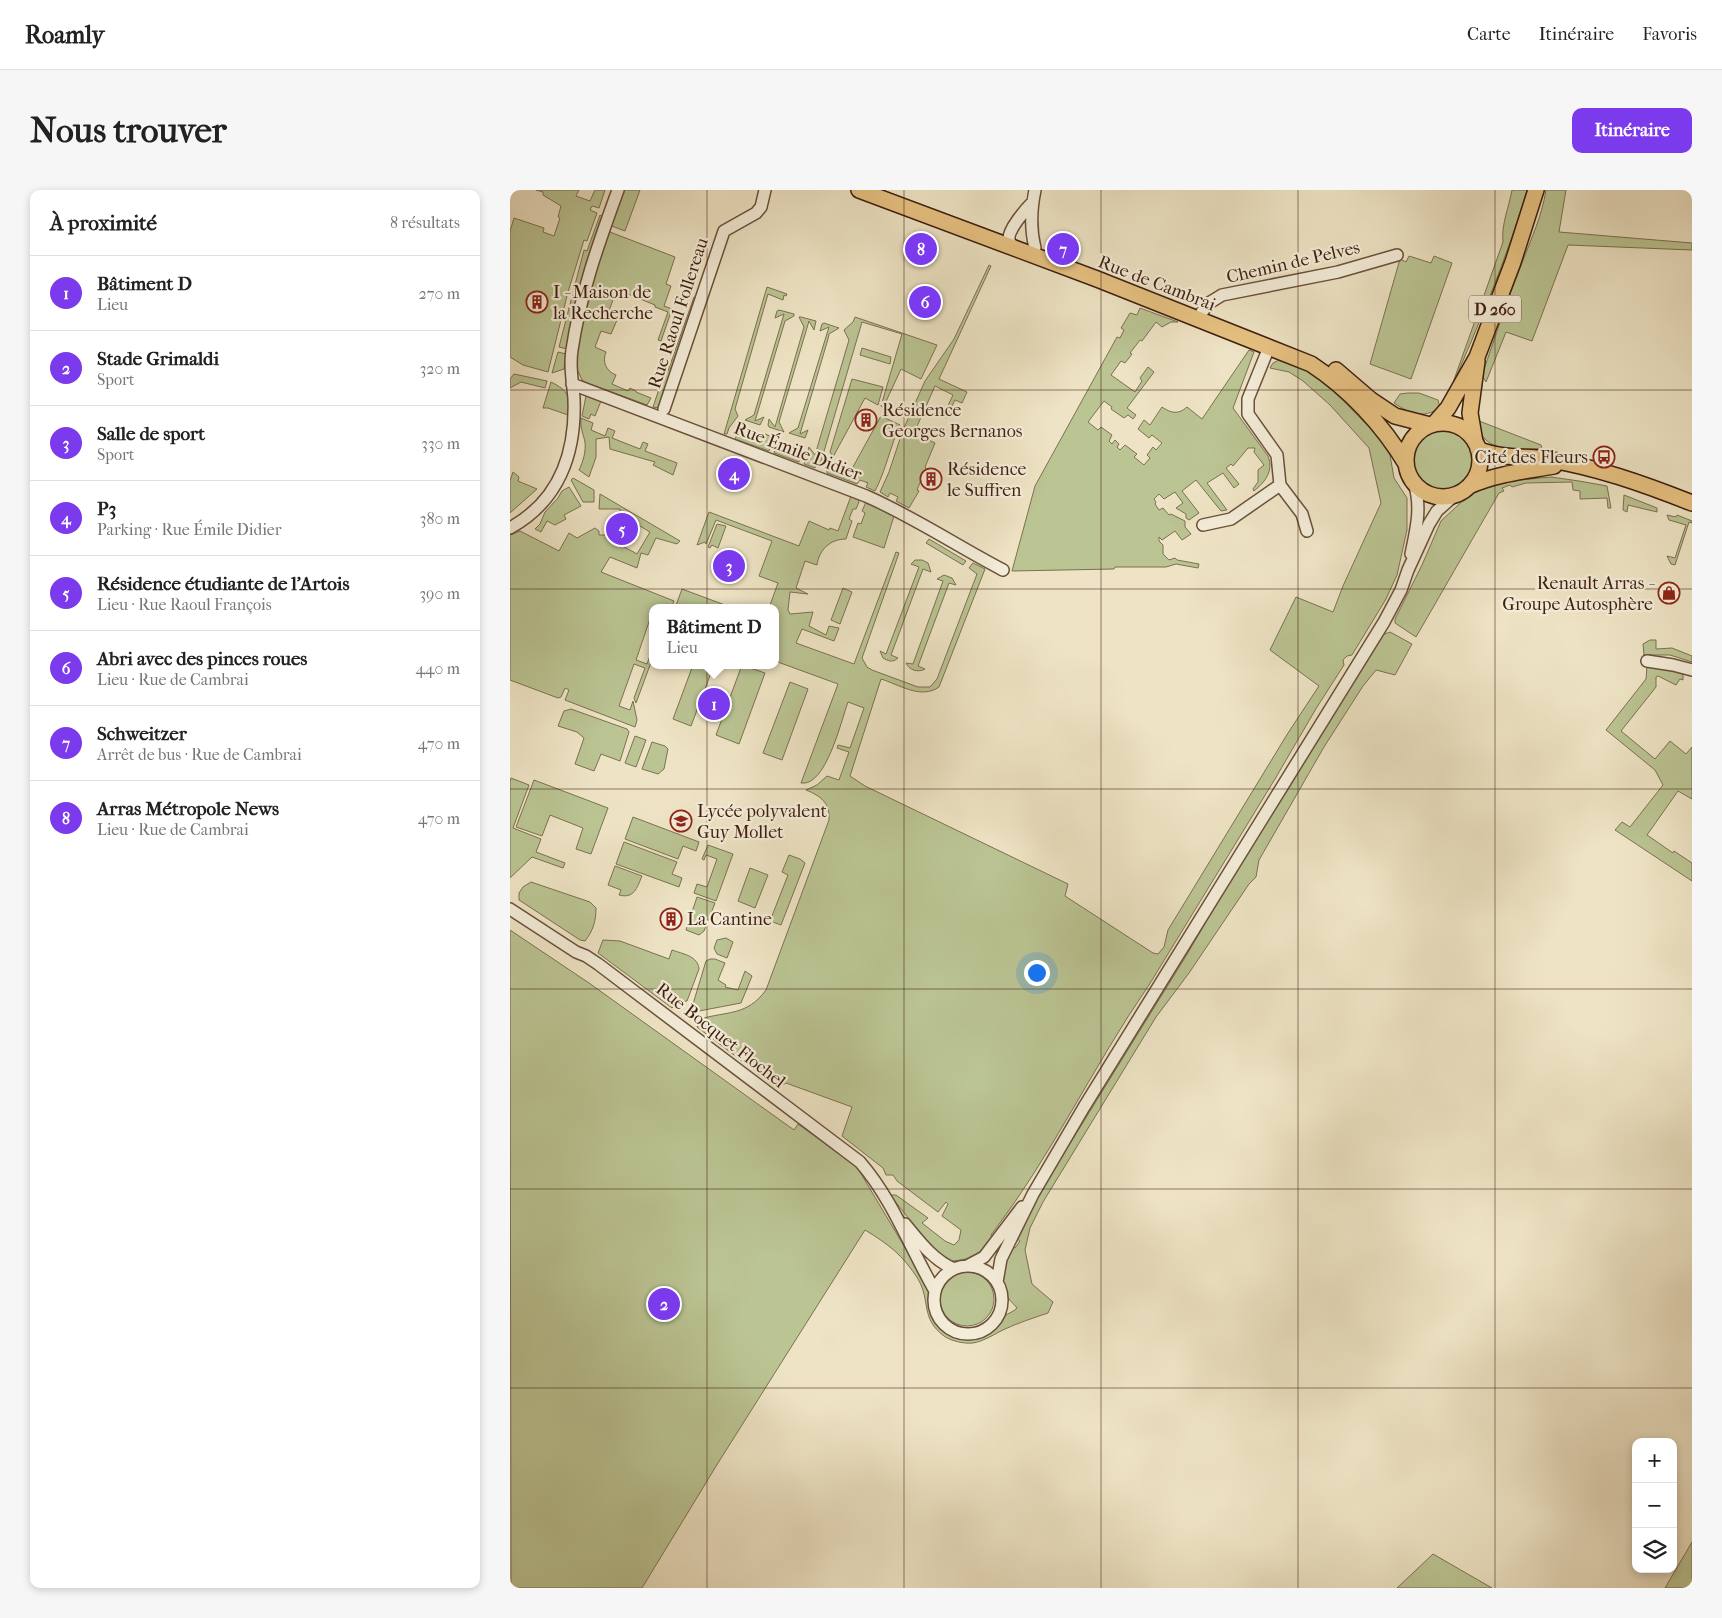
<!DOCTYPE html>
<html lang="fr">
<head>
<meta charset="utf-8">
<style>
  :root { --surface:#fff; --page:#f6f6f6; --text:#222; --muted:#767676; --line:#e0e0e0; --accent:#7c3aed }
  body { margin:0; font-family:"IM FELL French Canon",serif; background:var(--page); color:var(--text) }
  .controls { position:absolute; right:15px; bottom:15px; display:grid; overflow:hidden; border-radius:10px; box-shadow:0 2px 8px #0003 }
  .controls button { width:45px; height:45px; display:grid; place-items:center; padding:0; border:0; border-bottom:1px solid var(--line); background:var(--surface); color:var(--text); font:25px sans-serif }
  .you { position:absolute; left:526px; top:782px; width:18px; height:18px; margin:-12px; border:4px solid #fff; border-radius:50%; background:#1a73e8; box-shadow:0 0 0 8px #1a73e833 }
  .badge { display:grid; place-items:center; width:32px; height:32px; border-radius:50%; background:var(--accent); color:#fff; font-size:16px; font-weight:700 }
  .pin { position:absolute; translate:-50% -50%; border:2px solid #fff; box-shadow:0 1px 5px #0006 }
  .popup { position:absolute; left:139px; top:414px; width:130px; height:65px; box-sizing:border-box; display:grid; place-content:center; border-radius:10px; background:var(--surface); filter:drop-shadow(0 1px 4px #0005); font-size:16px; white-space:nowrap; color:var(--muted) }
  .popup b { font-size:19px; color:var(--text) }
  .popup::after { content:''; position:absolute; left:50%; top:100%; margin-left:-10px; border:10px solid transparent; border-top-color:var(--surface) }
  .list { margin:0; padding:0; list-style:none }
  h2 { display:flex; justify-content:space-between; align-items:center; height:65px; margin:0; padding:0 20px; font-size:21px }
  h2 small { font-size:16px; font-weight:400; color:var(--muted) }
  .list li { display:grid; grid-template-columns:32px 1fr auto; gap:15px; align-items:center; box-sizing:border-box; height:75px; padding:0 20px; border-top:1px solid var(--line) }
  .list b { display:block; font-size:19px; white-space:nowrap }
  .list p { margin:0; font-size:16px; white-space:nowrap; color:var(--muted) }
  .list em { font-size:16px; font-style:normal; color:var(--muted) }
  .icon { flex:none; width:28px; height:28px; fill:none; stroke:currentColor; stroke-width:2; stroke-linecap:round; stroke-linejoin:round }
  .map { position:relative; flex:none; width:1182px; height:1398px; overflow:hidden; border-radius:10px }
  header { display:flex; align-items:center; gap:30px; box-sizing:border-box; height:70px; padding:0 25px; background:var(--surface); border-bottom:1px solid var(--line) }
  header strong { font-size:24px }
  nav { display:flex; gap:28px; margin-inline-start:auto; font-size:18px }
  .intro { display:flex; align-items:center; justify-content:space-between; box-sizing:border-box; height:120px; padding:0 30px }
  h1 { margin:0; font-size:35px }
  .button { padding:12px 22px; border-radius:10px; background:var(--accent); color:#fff; font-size:18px; font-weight:700 }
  main { display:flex; gap:30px; padding:0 30px }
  aside { flex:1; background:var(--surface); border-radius:10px; box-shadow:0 2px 8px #0003 }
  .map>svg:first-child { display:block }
</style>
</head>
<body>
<header>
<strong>Roamly</strong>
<nav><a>Carte</a><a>Itinéraire</a><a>Favoris</a></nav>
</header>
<div class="intro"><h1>Nous trouver</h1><a class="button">Itinéraire</a></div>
<main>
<aside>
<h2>À proximité<small>8 résultats</small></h2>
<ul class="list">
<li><span class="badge">1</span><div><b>Bâtiment D</b><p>Lieu</p></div><em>270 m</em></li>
<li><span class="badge">2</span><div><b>Stade Grimaldi</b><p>Sport</p></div><em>320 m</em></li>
<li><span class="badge">3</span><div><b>Salle de sport</b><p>Sport</p></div><em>330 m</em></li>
<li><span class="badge">4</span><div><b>P3</b><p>Parking · Rue Émile Didier</p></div><em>380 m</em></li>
<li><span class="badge">5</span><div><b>Résidence étudiante de l'Artois</b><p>Lieu · Rue Raoul François</p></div><em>390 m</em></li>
<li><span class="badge">6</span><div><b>Abri avec des pinces roues</b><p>Lieu · Rue de Cambrai</p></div><em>440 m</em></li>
<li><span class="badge">7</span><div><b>Schweitzer</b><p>Arrêt de bus · Rue de Cambrai</p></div><em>470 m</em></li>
<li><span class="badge">8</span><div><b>Arras Métropole News</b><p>Lieu · Rue de Cambrai</p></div><em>470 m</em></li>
</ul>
</aside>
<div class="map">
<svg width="1182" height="1398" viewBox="0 0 1182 1398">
  <rect width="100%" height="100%" fill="#eee4c5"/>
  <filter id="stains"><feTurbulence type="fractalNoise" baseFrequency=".004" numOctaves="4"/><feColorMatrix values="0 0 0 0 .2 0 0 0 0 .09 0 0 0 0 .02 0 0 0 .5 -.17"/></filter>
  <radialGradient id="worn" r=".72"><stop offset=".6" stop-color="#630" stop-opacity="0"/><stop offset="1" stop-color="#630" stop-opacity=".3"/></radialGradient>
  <path fill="#bbc493" stroke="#7c7151" d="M26 0H69L66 6 80 11 85 0H95L89 18 82 16 80 20 87 23 77 51 74 50 58 102 38 182 13 175 0 167V41L4 28 34 38 33 42 44 46 50 28 48 27 51 16 33 5V2Z
    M113 0H130L115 41 99 35Z
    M1002 0H1017C997 69 968 136 940 201L993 52C991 35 999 17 1002 0Z
    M1036 0H1056L1049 42 1182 53V60L1058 55 1022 151 996 142 976 192 972 185C985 148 997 110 1012 73 1021 49 1032 26 1036 0Z
    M90 25 93 27 57 159 49 157 74 60 77 61Z
    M100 42 165 67 156 94 161 96 154 116 162 119 151 151 148 150 158 122 145 117V115L118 104 117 106 106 102 97 126 107 130 101 144 91 141 85 157 96 162C92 172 96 181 106 185L102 194 118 201 120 198 126 201V202L141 208 137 215 75 192 72 190 66 177V159L82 91 98 43Z
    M899 66 921 73 924 66 942 73 901 189 860 174 890 69 896 72Z
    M479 75 481 76 429 189 457 202 452 213 445 210 436 228 433 226 443 205 425 196 404 243 425 253 415 277 416 278 407 300 409 301 399 318 386 311 388 307 380 303 378 307 370 302 379 282 393 240 415 191 444 149Z
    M257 97 277 104 276 106 274 105 273 110 258 104 225 219 228 226 219 238 217 244H214Z
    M184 107 186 108 149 218 143 217 153 187 151 180 158 181Z
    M630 118 668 132H661L652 137 646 132 632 151 630 150 620 163 622 164 615 173 611 171 601 185 625 202 632 191 630 188 638 177 644 182 617 218 626 225 623 229 618 225 614 228 601 219 602 217 594 211 578 232 588 240 591 237 602 245 599 251 602 254 605 250 609 254 607 257 610 260 615 255 627 264 624 267 634 275 640 268 637 265 643 257 646 260 652 253 642 245 639 248 628 239 634 230 640 235 652 217C661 223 668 225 677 217L692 229 739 160 744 162 723 218 758 266C764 281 755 292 744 301L743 299 748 292V280L754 275 744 262 745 258H738L723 276 721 274 716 278 729 294 724 298 713 283 697 293 717 320 711 321 686 290 672 301 689 323 679 330 676 328V324L666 318 673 313 665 302 654 309 649 304 644 309 646 312 645 314 649 320 653 318 659 325 661 324 675 331V337L681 344 672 350 665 341 652 350 649 347V351L653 355V364L659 370 665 368 667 370 689 374 688 378 666 374 656 377H605L604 379 502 381 525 296 607 147 610 148 614 140 611 138 620 123 627 125Z
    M269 120 284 124V126L275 131 245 231 254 227 250 235 235 230 244 225 274 124 265 128 267 121Z
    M289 127H291L306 131 304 140 299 131 269 232 274 242 259 237 258 235 259 229 265 237 294 137Z
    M345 127 427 155 411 189 391 179 373 218 371 216 392 144 352 132 310 275 307 274 305 278 294 274 299 257 305 265 339 150 334 140 343 132Z
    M314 133 329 138 319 144 318 149 290 244 298 240 295 248 279 243 288 238 319 137 310 141 312 134Z
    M352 158 381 167 380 174 350 165Z
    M48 162 56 164 54 179 42 183Z
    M769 170H776L795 179 819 196 858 236 869 244 880 265 884 288 897 308V340L887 385 876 409 842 465 837 466 833 470 834 475 807 517 765 589 639 795C583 876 541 967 481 1045L483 1048C471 1064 462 1070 441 1071L424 1060 380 1005H386L418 1028 412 1033 435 1051 444 1055 449 1050 451 1040 432 1026 438 1014 436 1012 428 1022 387 991 383 985H376L373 978 332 946 342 917 276 893 267 898 246 882 252 874 246 869 240 877 187 837 190 829C218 821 237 826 256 800L319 630C320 613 311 606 296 600L307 595 317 586 329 590 339 562 327 558 328 555 340 558 354 518 338 512C331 531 316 597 291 593L328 494 265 471V418H259L268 393 249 386 262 351 206 330 196 354 195 352 187 355 199 322 289 356 299 331 319 340 320 338 328 341 341 306 348 308 349 312 346 319H343L339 329 342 331 336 349C320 349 309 360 307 375L295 371 286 398 298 404 280 402 278 420 280 424 303 422 299 436 316 445 319 436 329 438 324 451 292 439 286 453 344 474 386 362 389 363 352 468 357 477 362 480 408 497H420L427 489 467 384 459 378 463 373 475 379 429 497C411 510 388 494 371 489L340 586 355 596 558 694 555 706 643 763 648 764 654 757 658 740 778 543 809 496 760 460 786 407 823 422 833 396 871 313 859 258 820 215 793 191 779 182 760 178 763 173Z
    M4 184 37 191 35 198 11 192 0 198V189Z
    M342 189 373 197 368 215 355 208 323 267 320 262Z
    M41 192C59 201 60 206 58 225L38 218H33Z
    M898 203H909L928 210 930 218C911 229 901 224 884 213L890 204Z
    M76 206 91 211 85 226 81 224 79 229 72 226Z
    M371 226 390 235C380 257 376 280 365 301L356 297 358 293 350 290 347 294 317 283V278L338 286Z
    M71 228 83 233 81 240 95 246 98 238 105 241 102 248 130 259 133 252 138 254 135 261 167 273 163 285 143 275 145 272 100 259 99 247 86 249V267L79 287 69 280C73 272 76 262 75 252 73 243 70 238 71 228Z
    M969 231 1031 255 1032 258C1011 261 967 263 969 231Z
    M231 237 229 245 253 252 255 244 265 248 264 255 288 262 290 255H293L289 272 264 263 266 256 261 255 259 261 225 249Z
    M901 269a31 31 0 1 1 62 0a31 31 0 1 1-62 0Z
    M3 282 9 287 8 291 27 299 0 323V291Z
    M1041 287 1069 291 1097 296 1101 318H1098L1097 308 1070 309V301L1063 300 1062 292 1016 293 1002 297 1000 295 992 298 994 301 989 303 906 447 885 433V429L912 375 931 331 961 303 988 292Z
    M63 288 84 300V312H73L61 290Z
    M59 297 71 316 54 325 56 329 45 335 37 331 31 342 25 339 30 334 35 322 48 308 52 301Z
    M90 304 170 351 167 354 146 348 138 365 131 363 127 378 100 367 91 382 164 411 161 418H143V430L140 429 126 470 137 474 143 458V467L126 513 124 508 135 478 124 474 109 516 120 520 123 511 127 530 125 537 55 510 59 500 55 498 51 507 48 508 0 490V345L10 341 49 361 59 343 67 348 85 338 89 341V345H109L112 348 109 354 127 364 140 342 123 332 120 335 110 328V319H89Z
    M1114 305 1147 318V322L1118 315 1117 322 1113 320Z
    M356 312 384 326 374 358 343 347 348 333 351 334 355 323 352 321Z
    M1157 325 1166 327 1167 325 1182 331V333L1179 332 1165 375 1161 374 1157 366 1165 368 1176 335 1159 330Z
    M207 334 216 336 208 358 202 355 200 358 198 357Z
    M419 349 456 371 453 375 416 353Z
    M405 370H412L418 373 421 382 413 379 381 465 388 468C383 473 378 471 373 468L370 461 376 464 409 377 401 374Z
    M434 385 442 388 446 395 439 393 408 476 415 479C408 483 399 480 396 473L403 474 433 391 427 389Z
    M333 398 342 402 330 434 321 430Z
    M172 399 223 418H165Z
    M880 442 902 454 885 485 866 480 853 496 814 557 749 670 746 687 739 694 679 783 646 827 533 1012 520 1038 515 1060 522 1094 543 1112 538 1123C523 1128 508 1133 495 1139 484 1144 475 1151 463 1153 454 1154 441 1151 434 1146 410 1128 421 1111 408 1089 393 1065 378 1054 355 1040L208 1273 132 1398H1L0 740 79 793 284 940 288 934 347 977 419 1098C419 1104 418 1109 419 1114 422 1141 450 1155 474 1144 483 1140 487 1132 494 1126 499 1123 503 1122 507 1118 505 1115 501 1112 499 1109 488 1091 494 1074 501 1056L505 1058 510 1051 506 1048 533 997 676 766 740 657 770 612 872 445Z
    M1140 450H1146V459L1162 458 1182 466V472L1160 465H1134L1133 454Z
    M183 475H204L181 536 163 529Z
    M232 475 255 483 229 554 206 545Z
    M1137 476 1173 482V490L1170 489 1166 495 1148 486 1146 487V497L1111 541 1145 569 1160 551 1176 564 1182 557V609L1168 601 1137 645 1163 663 1164 661 1182 673V691L1105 640 1112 632 1120 637 1153 595 1145 580 1096 540 1136 489Z
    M280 492 298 499 272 570 253 563Z
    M61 519 117 539 119 542 110 571 91 564 84 581 65 574 74 548 67 542 48 536 54 521Z
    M125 546 136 550 126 577 115 573Z
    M142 552 155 556 158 559 154 579 148 584 132 579Z
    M1 588 19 595 3 638 31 649 26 662 55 673 53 678 22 667 0 688V592Z
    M24 590 98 618 81 664 66 659 73 638 40 625 32 646 6 637Z
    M123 627 189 652 186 661 173 656 168 669 115 649Z
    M114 652 167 672 162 684 172 688 169 697 106 674Z
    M198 655 223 664 206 711 184 703 187 694 197 697 207 669 196 665 194 670 192 669Z
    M279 665 290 669 295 673 271 735 260 731 278 685 272 682Z
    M105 676 132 686C127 698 124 709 109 705L111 700 98 695Z
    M240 678 258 685 245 718 228 711Z
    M21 692 80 712 86 718C86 731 83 741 75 751L70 750 9 710V703L13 697Z
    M187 707 205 713 194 741 189 745 176 740Z
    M216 748 223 752 217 768 207 764 204 758 207 750Z
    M93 750 110 751 159 769 162 760C173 764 188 766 189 779L177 811 168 812 162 818 88 763Z
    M200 769H205L215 773 208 790 216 795 215 797 228 800 235 781 242 786 231 813 189 821 183 814 196 771Z
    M430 1109a27 27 0 1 1 54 0a27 27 0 1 1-54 0Z
    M1182 1352V1398H1155Z
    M923 1364 982 1398H887Z"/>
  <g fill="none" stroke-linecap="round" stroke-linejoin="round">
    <g stroke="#6a503c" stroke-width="14">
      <path id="minor" d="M525 0C521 19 520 38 525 58
        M506 59C503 56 499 53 499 49 498 40 515 20 521 14
        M692 122 699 113 712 105 828 82 887 65
        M759 157 738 209V224L767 265 770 295 792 324 797 341
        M62 194 356 306C404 327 447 356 493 380
        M154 219 214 41 246 23 251 17 255 0
        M693 335 721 329 770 295
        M0 338C49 311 66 263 64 209 63 193 59 177 62 160 70 105 89 52 108 0
        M901 364C906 340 912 317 904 293
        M1137 471 1163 475 1182 480
        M0 719 66 762 76 766 88 774 350 972C383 1010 400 1058 425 1101
        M395 1034C410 1052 423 1070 444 1079
        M424 1110a34 34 0 1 1 68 0a34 34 0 1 1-68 0Z
        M457 1076 474 1067 512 1017
        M487 1092 491 1069 523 1004 574 917 874 432 891 400 898 380 919 334 927 321 946 304"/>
    </g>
    <g stroke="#3e1e0f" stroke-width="18">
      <path id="major" d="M349 0 587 89 801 174C839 199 873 235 896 274
        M826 180 861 210 885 226 920 235
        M896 270a37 37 0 1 1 74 0a37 37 0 1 1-74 0Z
        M924 234 938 218 967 167 1003 72 1026 0
        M965 252 960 223 967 171
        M968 259C990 269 1013 266 1036 269 1086 277 1134 294 1182 313
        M959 296C986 284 1015 281 1044 276"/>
    </g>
    <use href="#minor" stroke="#f4edd9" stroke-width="11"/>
    <use href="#major" stroke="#e7c282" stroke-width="15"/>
  </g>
  <path fill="none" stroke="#3e1e0f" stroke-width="1" stroke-opacity="0.55" d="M197 0V1398M394 0V1398M591 0V1398M788 0V1398M985 0V1398M0 200H1182M0 399H1182M0 599H1182M0 799H1182M0 999H1182M0 1198H1182"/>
  <defs>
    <g id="building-ring" transform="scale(1.125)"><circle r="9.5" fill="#f4edd9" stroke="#8f2418" stroke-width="1.5"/><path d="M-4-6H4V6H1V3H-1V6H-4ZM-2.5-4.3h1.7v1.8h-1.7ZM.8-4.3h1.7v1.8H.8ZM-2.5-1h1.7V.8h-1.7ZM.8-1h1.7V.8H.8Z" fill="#8f2418"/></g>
    <g id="bus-ring" transform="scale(1.125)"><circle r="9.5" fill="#f4edd9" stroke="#8f2418" stroke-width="1.5"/><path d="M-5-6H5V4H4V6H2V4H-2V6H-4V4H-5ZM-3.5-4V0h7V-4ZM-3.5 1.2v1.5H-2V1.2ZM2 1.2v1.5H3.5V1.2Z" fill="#8f2418"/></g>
    <g id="shop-ring" transform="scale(1.125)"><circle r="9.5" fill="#f4edd9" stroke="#8f2418" stroke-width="1.5"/><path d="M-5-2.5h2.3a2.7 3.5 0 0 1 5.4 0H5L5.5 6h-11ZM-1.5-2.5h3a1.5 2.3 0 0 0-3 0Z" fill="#8f2418"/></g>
    <g id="school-ring" transform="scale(1.125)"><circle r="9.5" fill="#f4edd9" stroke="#8f2418" stroke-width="1.5"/><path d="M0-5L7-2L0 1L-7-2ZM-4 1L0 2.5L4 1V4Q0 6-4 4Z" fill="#8f2418"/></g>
  </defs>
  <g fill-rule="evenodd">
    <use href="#building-ring" x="27" y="112"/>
    <use href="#building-ring" x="356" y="230"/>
    <use href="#bus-ring" x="1094" y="267"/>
    <use href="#building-ring" x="421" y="289"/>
    <use href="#shop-ring" x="1159" y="403"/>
    <use href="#school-ring" x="171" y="631"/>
    <use href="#building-ring" x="161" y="729"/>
  </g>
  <g text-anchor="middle" stroke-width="4.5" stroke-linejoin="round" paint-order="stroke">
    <rect fill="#f4edd9" stroke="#755c4c" stroke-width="1" x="959" y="105.5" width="52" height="27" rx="4"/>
    <g font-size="16" font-weight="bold" fill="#3e1e0f">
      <text x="985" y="125">D 260</text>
    </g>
    <g font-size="18" fill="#3e1e0f" stroke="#f4edd9">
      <text transform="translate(783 72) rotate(-13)" y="6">Chemin de Pelves</text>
      <text transform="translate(647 93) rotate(21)" y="6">Rue de Cambrai</text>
      <text transform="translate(168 123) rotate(-72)" y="6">Rue Raoul Follereau</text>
      <text transform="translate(288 261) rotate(21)" y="6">Rue Émile Didier</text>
      <text transform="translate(211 845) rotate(38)" y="6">Rue Bocquet Flochel</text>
    </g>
    <g font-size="18" fill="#3e1e0f" stroke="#f4edd9" text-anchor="start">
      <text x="43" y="108">I - Maison de<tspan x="43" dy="21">la Recherche</tspan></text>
      <text x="372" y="226">Résidence<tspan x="372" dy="21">Georges Bernanos</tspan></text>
      <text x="1078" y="273" text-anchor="end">Cité des Fleurs</text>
      <text x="437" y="285">Résidence<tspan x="437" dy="21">le Suffren</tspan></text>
      <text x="1143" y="399" text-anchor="end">Renault Arras -<tspan x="1143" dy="21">Groupe Autosphère</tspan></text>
      <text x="187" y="627">Lycée polyvalent<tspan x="187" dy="21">Guy Mollet</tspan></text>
      <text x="177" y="735">La Cantine</text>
    </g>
  </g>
  <rect width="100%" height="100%" filter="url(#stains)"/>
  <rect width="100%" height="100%" fill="url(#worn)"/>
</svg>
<div class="controls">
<button>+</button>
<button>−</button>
<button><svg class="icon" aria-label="layers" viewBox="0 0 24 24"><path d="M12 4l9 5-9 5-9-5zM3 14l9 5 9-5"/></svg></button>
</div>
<div class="you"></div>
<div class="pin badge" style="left:204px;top:514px">1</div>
<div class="popup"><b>Bâtiment D</b>Lieu</div>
<div class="pin badge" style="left:154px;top:1114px">2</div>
<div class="pin badge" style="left:219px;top:376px">3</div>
<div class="pin badge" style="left:224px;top:284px">4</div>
<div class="pin badge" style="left:112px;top:339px">5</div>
<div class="pin badge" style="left:415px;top:112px">6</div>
<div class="pin badge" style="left:553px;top:59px">7</div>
<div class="pin badge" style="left:411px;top:59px">8</div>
</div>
</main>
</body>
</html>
